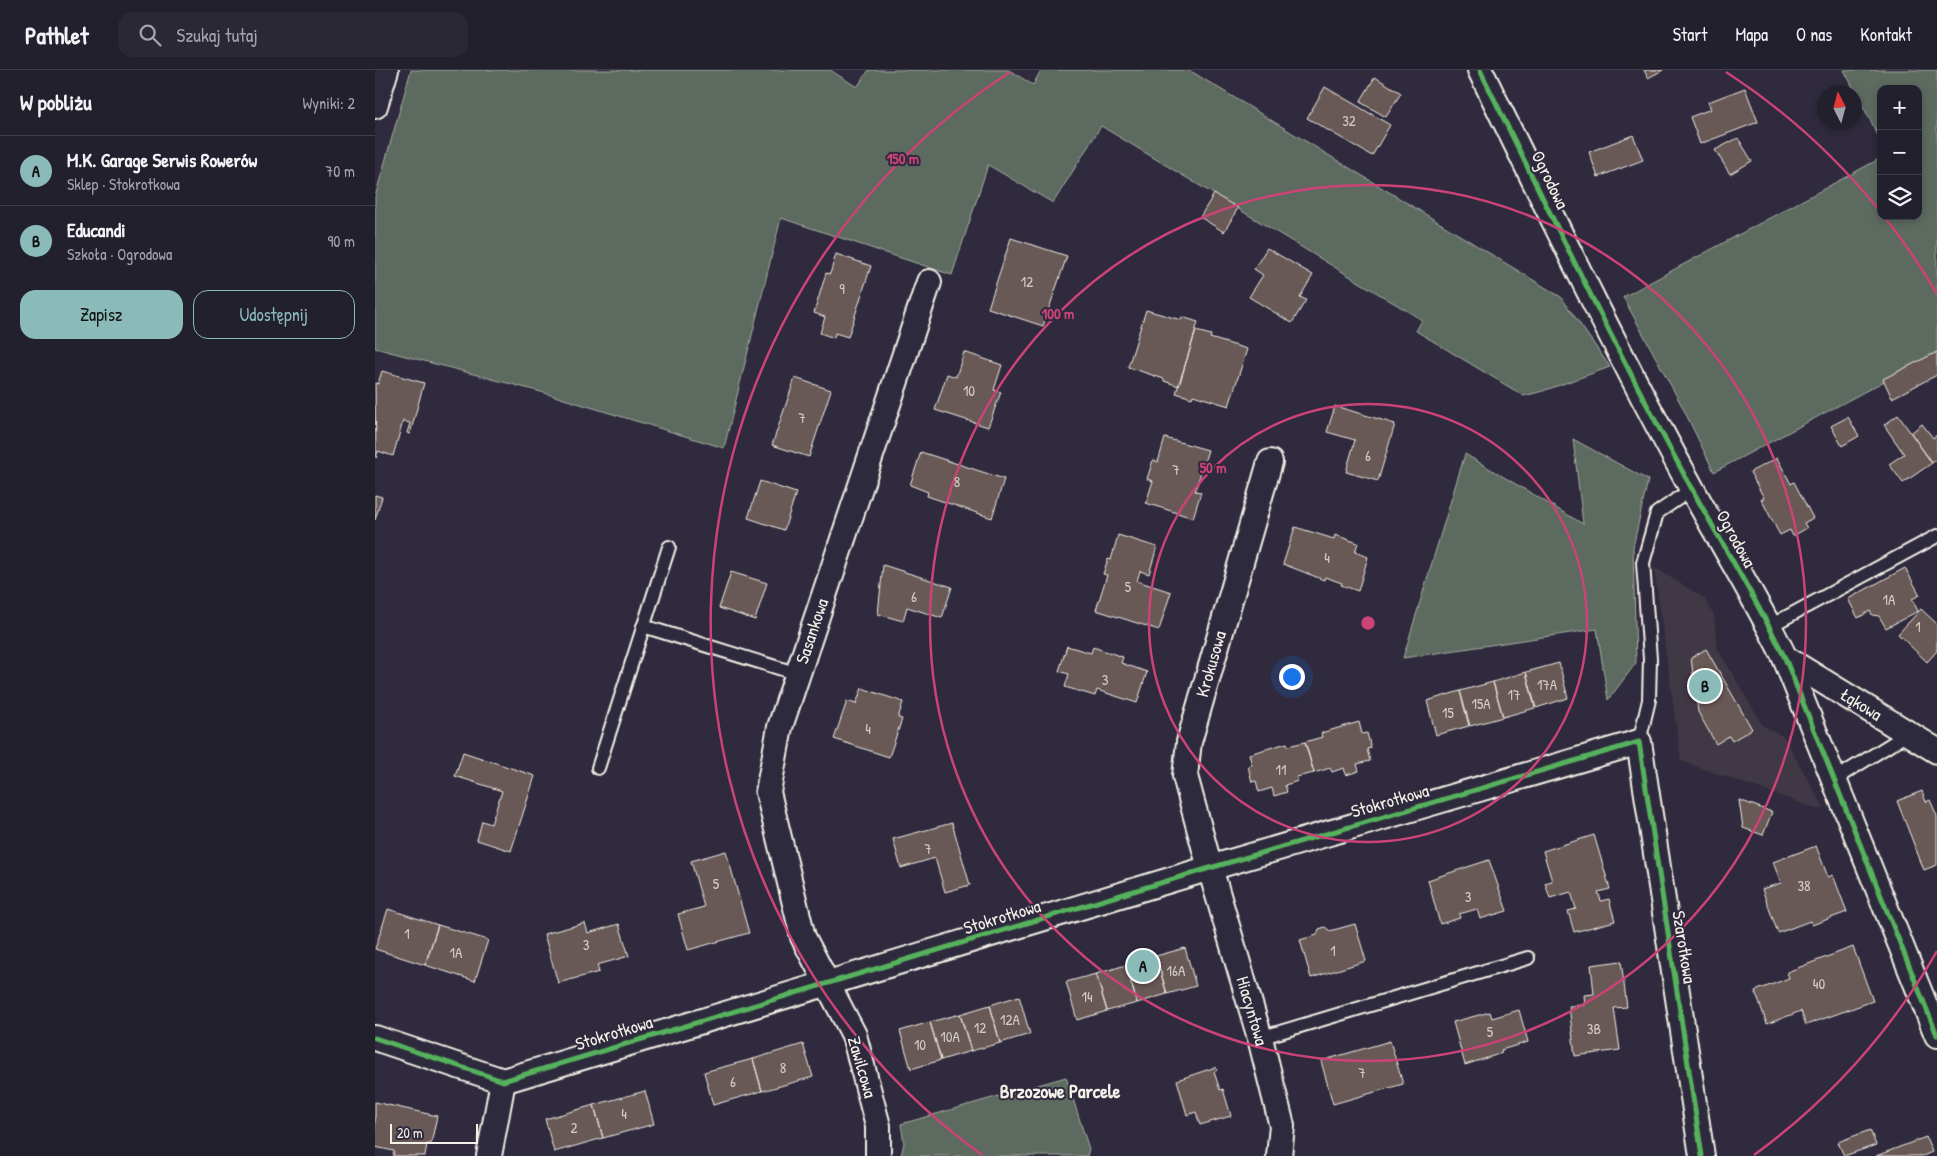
<!DOCTYPE html>
<html lang="pl">
<head>
<meta charset="utf-8">
<style>
  :root { --surface:#23202e; --page:#2b2836; --text:#f1f3f6; --muted:#a3a3aa; --line:#403e4a; --accent:#8bbbb9 }
  body { margin:0; font-family:"Patrick Hand",sans-serif; background:var(--page); color:var(--text) }
  .controls { position:absolute; right:15px; top:15px; display:grid; overflow:hidden; border-radius:10px; box-shadow:0 2px 8px #0003 }
  .controls button { width:45px; height:45px; display:grid; place-items:center; padding:0; border:0; border-bottom:1px solid var(--line); background:var(--surface); color:var(--text); font:25px sans-serif }
  .compass { position:absolute; left:1442px; top:15px; width:45px; height:45px; border-radius:50%; background:var(--surface); box-shadow:0 2px 8px #0003; rotate:354deg }
  .scale { position:absolute; left:15px; bottom:12px; width:88px; box-sizing:border-box; padding-left:5px; border:2px solid #f4f1e8; border-top:0; font-size:14px; line-height:18px; white-space:nowrap; color:#f4f1e8; -webkit-text-stroke:4px #2f2a3d; paint-order:stroke }
  .you { position:absolute; left:916px; top:606px; width:18px; height:18px; margin:-12px; border:4px solid #fff; border-radius:50%; background:#1a73e8; box-shadow:0 0 0 8px #1a73e833 }
  .badge { display:grid; place-items:center; width:32px; height:32px; border-radius:50%; background:var(--accent); color:#111; font-size:16px; font-weight:700 }
  .pin { position:absolute; translate:-50% -50%; border:2px solid #fff; box-shadow:0 1px 5px #0006 }
  .list { margin:0; padding:0; list-style:none }
  h2 { display:flex; justify-content:space-between; align-items:center; height:65px; margin:0; padding:0 20px; font-size:21px }
  h2 small { font-size:16px; font-weight:400; color:var(--muted) }
  .list li { display:grid; grid-template-columns:32px 1fr auto; gap:15px; align-items:center; box-sizing:border-box; height:70px; padding:0 20px; border-top:1px solid var(--line) }
  .list b { display:block; font-size:19px; white-space:nowrap }
  .list p { margin:0; font-size:16px; white-space:nowrap; color:var(--muted) }
  .list em { font-size:16px; font-style:normal; color:var(--muted) }
  .actions { display:flex; gap:10px; padding:15px 20px }
  .actions a { flex:1; padding:11px 0; border:1px solid var(--accent); border-radius:15px; text-align:center; font-size:18px; color:var(--accent) }
  .actions .main { background:var(--accent); color:#111 }
  .icon { flex:none; width:28px; height:28px; fill:none; stroke:currentColor; stroke-width:2; stroke-linecap:round; stroke-linejoin:round }
  .map { position:relative; flex:none; width:1562px; height:1086px; overflow:hidden }
  header { display:flex; align-items:center; gap:30px; box-sizing:border-box; height:70px; padding:0 25px; background:var(--surface); border-bottom:1px solid var(--line) }
  header strong { font-size:24px }
  nav { display:flex; gap:28px; margin-inline-start:auto; font-size:18px }
  .search { width:350px; height:45px; background:var(--page); display:flex; align-items:center; gap:12px; box-sizing:border-box; padding:0 18px; border-radius:15px; color:var(--muted); font-size:19px }
  main { display:flex }
  aside { flex:1; background:var(--surface) }
  .map>svg:first-child { display:block }
</style>
</head>
<body>
<header>
<strong>Pathlet</strong>
<div class="search"><svg class="icon" aria-label="search" viewBox="0 0 24 24"><circle cx="10" cy="10" r="6"/><path d="M15 15l6 6"/></svg>Szukaj tutaj</div>
<nav><a>Start</a><a>Mapa</a><a>O nas</a><a>Kontakt</a></nav>
</header>
<main>
<aside>
<h2>W pobliżu<small>Wyniki: 2</small></h2>
<ul class="list">
<li><span class="badge">A</span><div><b>M.K. Garage Serwis Rowerów</b><p>Sklep · Stokrotkowa</p></div><em>70 m</em></li>
<li><span class="badge">B</span><div><b>Educandi</b><p>Szkoła · Ogrodowa</p></div><em>90 m</em></li>
</ul>
<div class="actions"><a class="main">Zapisz</a><a>Udostępnij</a></div>
</aside>
<div class="map">
<svg width="1562" height="1086" viewBox="0 0 1562 1086">
  <rect width="100%" height="100%" fill="#2f2a3d"/>
  <filter id="ink" filterUnits="userSpaceOnUse"><feTurbulence type="fractalNoise" baseFrequency=".02" numOctaves="2"/><feDisplacementMap in="SourceGraphic" scale="10" xChannelSelector="R" yChannelSelector="G"/><feConvolveMatrix kernelMatrix="1 2 1 2 8 2 1 2 1" color-interpolation-filters="sRGB"/></filter>
  <g filter="url(#ink)">
    <path fill="#403845" d="M1279 497 1329 528 1339 545 1342 577 1388 656 1409 667 1449 738 1445 740 1306 691Z"/>
    <path fill="#5b6a60" stroke="#a8aea4" d="M36 0H455L482 17 494 0H634L658 15 666 0H814L1186 227 1235 297 1168 321 1149 326 1041 261 1047 250 726 56 678 133 613 95 577 205 406 148 349 378 166 322 0 278V127Z
      M1469 0H1562V283L1339 402 1307 336 1248 227 1506 88V146H1543V19H1506V71Z
      M1198 369 1273 410 1258 477 1261 593 1233 630 1222 559 1028 588 1090 384 1208 454Z
      M691 1007 714 1079 712 1086H526L529 1073 526 1054Z"/>
    <path fill="#685957" stroke="#f4f1e8" d="M1269 0H1288L1273 8Z
      M1000 7 1026 23 1011 47 985 32Z
      M950 17 1015 55 997 86 932 48Z
      M1370 18 1383 52 1325 74 1315 47 1336 39 1333 32Z
      M1258 65 1268 90 1223 107 1214 82Z
      M1363 68 1377 91 1355 104 1340 80Z
      M839 124 863 138 849 162 825 147Z
      M636 168 692 186 668 256 613 238Z
      M892 178 938 205 925 227 931 230 917 253 874 227 888 205 879 199Z
      M461 184 496 196 473 267 460 263 459 268 445 263 450 247 439 243 451 203 455 204Z
      M771 240 806 250 807 247 823 252 804 316 789 311V309L753 297Z
      M821 261 836 265 835 268 872 279 854 336 818 325 817 328 801 323Z
      M589 282 627 295 619 320 626 322 613 357 560 340 572 304 581 307Z
      M1562 282V305L1517 328 1508 309Z
      M7 301 49 313 35 364 32 363 35 353 28 351 18 386 3 381 1 388 0 313 3 314Z
      M420 308 456 320 434 387 397 375Z
      M960 336 1020 354 1003 411 971 402 980 370 952 362Z
      M1523 345 1557 393 1528 413 1514 394 1529 384 1509 355Z
      M1473 347 1484 366 1467 376 1456 356Z
      M1547 354 1558 368 1562 365V389L1557 393 1536 363Z
      M790 368 833 380 820 421 826 422 818 448 771 433 778 411 772 409 778 390 783 392Z
      M546 382 629 409 617 448 552 426 553 422 535 415Z
      M1402 388 1416 414 1419 412 1438 448 1429 453 1432 458 1418 466 1415 460 1405 465 1386 429 1389 428 1375 402Z
      M385 411 421 423 409 460 373 448Z
      M0 425 7 427 0 450Z
      M920 457 959 469 960 465 983 473 980 482 993 487 983 521 966 515 967 513 950 507 949 510 908 494Z
      M743 465 782 477 774 504 765 501 762 511 796 522 784 560 721 540 732 505 728 504 733 489 736 490Z
      M508 495 577 517 567 548 532 537 528 551 503 544Z
      M1530 498 1545 525 1537 529 1543 541 1511 558 1504 546 1497 545 1495 541 1483 548 1473 529Z
      M356 502 392 513 380 550 344 538Z
      M1546 539 1562 554V581L1552 592 1523 564Z
      M692 576 716 583 718 577 748 587 746 593 772 602 762 633 722 620 720 626 690 617 694 604 684 601Z
      M1331 579 1377 659 1357 671 1354 666 1341 674 1323 642 1316 588Z
      M1184 593 1193 628 1161 638 1151 602Z
      M1151 602 1160 638 1128 647 1118 612Z
      M1118 612 1128 647 1095 656 1085 621Z
      M487 618 528 632 523 648 527 649 514 687 459 669 472 631 481 634Z
      M1085 621 1094 656 1061 665 1052 631Z
      M984 652 987 664 992 663 996 678 992 679 995 691 982 694 984 701 971 705 969 698 957 702 955 698 939 703 930 672 947 667 946 663Z
      M930 672 939 703 921 707 923 711 910 715 912 722 899 726 897 718 884 722 881 711 877 712 873 696 877 695 874 684 912 673 913 676Z
      M88 682 160 706 136 781 102 770 107 751 116 754 127 721 80 706Z
      M1547 721 1551 732 1555 730 1562 746V795L1549 800 1522 731Z
      M1364 730 1397 742 1388 765 1368 758Z
      M577 753 595 815 570 822 560 788 526 798 518 769Z
      M1219 765 1235 819 1223 822 1226 831 1234 829 1240 851 1199 862 1193 841 1201 839 1196 822 1175 828 1170 813 1177 811 1168 781Z
      M1441 776 1453 807 1458 805 1472 842 1437 855 1435 851 1403 863 1387 819 1406 813 1398 792Z
      M351 781 374 863 313 880 303 844 329 837 316 791Z
      M1114 790 1132 841 1105 849 1102 839 1084 844 1085 848 1065 854 1053 810Z
      M13 839 63 855 50 895 0 879Z
      M210 853 213 863 244 854 254 886 222 895 224 902 183 913 169 864Z
      M980 854 991 891 936 908 925 870 942 865 944 859 950 857 955 861Z
      M63 855 113 870 100 911 50 895Z
      M1478 877 1498 931 1431 955 1426 941 1392 954 1380 921 1414 908 1412 902Z
      M810 878 821 916 792 924 781 886Z
      M781 886 792 924 762 933 751 895Z
      M1246 891 1252 937 1239 938 1245 980 1200 986 1194 936 1210 935 1209 925 1219 924 1216 895Z
      M751 895 762 933 732 941 721 904Z
      M721 904 732 941 702 950 691 912Z
      M644 926 655 964 625 973 615 935Z
      M615 935 625 973 596 981 585 944Z
      M1144 940 1153 972 1126 980 1127 983 1090 995 1078 952 1115 942 1117 948Z
      M585 944 596 981 566 990 555 952Z
      M555 952 566 990 536 999 525 961Z
      M1015 971 1028 1014 958 1034 946 991Z
      M428 974 438 1007 387 1021 378 989Z
      M378 989 387 1021 338 1035 329 1002Z
      M841 997 842 1000 839 1002 845 1020 848 1019 856 1046 825 1055 821 1042 812 1045 802 1010Z
      M270 1021 279 1054 228 1068 219 1035Z
      M0 1032 62 1046 56 1074H52L50 1086H18L19 1081 0 1077Z
      M219 1035 228 1068 179 1082 170 1049Z
      M1495 1060 1501 1075 1469 1086 1463 1072Z
      M1551 1067 1557 1082 1548 1086H1501Z"/>
    <g fill="none" stroke-linecap="round" stroke-linejoin="round">
      <g stroke="#f4f1e8" stroke-width="16">
        <path id="service" d="M268 556 423 604
          M1395 556 1562 466
          M1264 672 1274 630 1275 589 1268 493 1282 443 1317 419
          M223 698 294 477
          M1460 709 1534 663
          M885 968 1153 888"/>
      </g>
      <g stroke="#f4f1e8" stroke-width="28">
        <g id="minor">
          <path d="M1105 0C1174 141 1242 282 1317 419 1348 476 1382 530 1410 588L1562 965"/>
          <path d="M0 36 11 0"/>
          <path id="s1" d="M895 392 814 672 810 706 835 798 885 968 907 1056 904 1086"/>
          <path id="s2" d="M1410 588 1562 681"/>
          <path d="M0 968 128 1011 835 798 1264 672 1327 1086"/>
          <path d="M114 1086 128 1011"/>
          <path id="s3" d="M503 1086V1056L479 965 428 867 393 722 405 657 554 212"/>
        </g>
      </g>
      <use href="#service" stroke="#2f2a3d" stroke-width="12"/>
      <use href="#minor" stroke="#2f2a3d" stroke-width="24"/>
      <g stroke="#2f2a3d" stroke-width="8">
        <path id="cycleway" d="M1105 0C1174 141 1242 282 1317 419 1348 476 1382 530 1410 588L1562 965
          M0 968 128 1011 835 798 1264 672 1327 1086"/>
      </g>
      <use href="#cycleway" stroke="#56b35d" stroke-width="5"/>
    </g>
  </g>
  <g fill="none" stroke="#cc4377" stroke-width="2.5">
    <circle cx="993" cy="553" r="219"/>
    <circle cx="993" cy="553" r="438"/>
    <path d="M1562 881A657 657 0 0 1 1379 1085M607 1085A657 657 0 0 1 635 2M1351 2A657 657 0 0 1 1504 140M1511 149A657 657 0 0 1 1562 224"/>
  </g>
  <g text-anchor="middle" stroke-width="4" stroke-linejoin="round" paint-order="stroke">
    <g font-size="15" fill="#d1cbc4">
      <text x="974" y="56">32</text>
      <text x="652" y="217">12</text>
      <text x="467" y="224">9</text>
      <text x="594" y="326">10</text>
      <text x="427" y="353">7</text>
      <text x="993" y="391">6</text>
      <text x="801" y="405">7</text>
      <text x="582" y="417">8</text>
      <text x="952" y="493">4</text>
      <text x="753" y="522">5</text>
      <text x="539" y="532">6</text>
      <text x="1514" y="535">1A</text>
      <text x="1543" y="562">1</text>
      <text x="730" y="615">3</text>
      <text x="1172" y="620">17A</text>
      <text x="1139" y="630">17</text>
      <text x="1106" y="639">15A</text>
      <text x="1073" y="648">15</text>
      <text x="493" y="664">4</text>
      <text x="906" y="705">11</text>
      <text x="553" y="784">7</text>
      <text x="341" y="819">5</text>
      <text x="1429" y="821">38</text>
      <text x="1093" y="832">3</text>
      <text x="32" y="869">1</text>
      <text x="211" y="880">3</text>
      <text x="958" y="886">1</text>
      <text x="81" y="888">1A</text>
      <text x="801" y="906">16A</text>
      <text x="1444" y="919">40</text>
      <text x="712" y="932">14</text>
      <text x="635" y="955">12A</text>
      <text x="605" y="963">12</text>
      <text x="1219" y="964">3B</text>
      <text x="1115" y="967">5</text>
      <text x="575" y="972">10A</text>
      <text x="545" y="980">10</text>
      <text x="408" y="1003">8</text>
      <text x="987" y="1008">7</text>
      <text x="358" y="1017">6</text>
      <text x="249" y="1049">4</text>
      <text x="199" y="1063">2</text>
    </g>
    <g font-size="18" fill="#f4f1e8" stroke="#2f2a3d">
      <text transform="translate(1175 110) rotate(64)" y="6">Ogrodowa</text>
      <text transform="translate(1361 469) rotate(61)" y="6">Ogrodowa</text>
      <text dy="6" stroke="none"><textPath href="#s3" startOffset="551">Sasankowa</textPath></text>
      <text transform="translate(836 594) rotate(-74)" y="6">Krokusowa</text>
      <text dy="6" stroke="none"><textPath href="#s2" startOffset="89">Łąkowa</textPath></text>
      <text transform="translate(1015 731) rotate(-16)" y="6">Stokrotkowa</text>
      <text transform="translate(627 847) rotate(-17)" y="6">Stokrotkowa</text>
      <text transform="translate(1309 877) rotate(81)" y="6">Szarotkowa</text>
      <text dy="6" stroke="none"><textPath href="#s1" startOffset="570">Hiacyntowa</textPath></text>
      <text transform="translate(239 963) rotate(-17)" y="6">Stokrotkowa</text>
      <text transform="translate(487 997) rotate(74)" y="6">Zawilcowa</text>
    </g>
    <g font-size="19" font-weight="bold" fill="#f4f1e8" stroke="#2f2a3d">
      <text x="685" y="1028">Brzozowe Parcele</text>
    </g>
  </g>
  <circle cx="993" cy="553" r="8" fill="#cc4377" stroke="#2f2a3d" stroke-width="2.5"/>
  <g font-size="15" text-anchor="middle" font-weight="bold" fill="#cc4377" stroke="#2f2a3d" stroke-width="4" stroke-linejoin="round" paint-order="stroke">
    <text x="528" y="94">150 m</text>
    <text x="683" y="249">100 m</text>
    <text x="838" y="403">50 m</text>
  </g>
</svg>
<div class="controls">
<button>+</button>
<button>−</button>
<button><svg class="icon" aria-label="layers" viewBox="0 0 24 24"><path d="M12 4l9 5-9 5-9-5zM3 14l9 5 9-5"/></svg></button>
</div>
<svg class="compass" viewBox="-18 -18 36 36"><path d="M0-13l5 13h-10z" fill="#e53935"/><path d="M0 13l5-13h-10z" fill="#a3a3aa"/></svg>
<div class="scale">20 m</div>
<div class="you"></div>
<div class="pin badge" style="left:768px;top:896px">A</div>
<div class="pin badge" style="left:1330px;top:616px">B</div>
</div>
</main>
</body>
</html>
